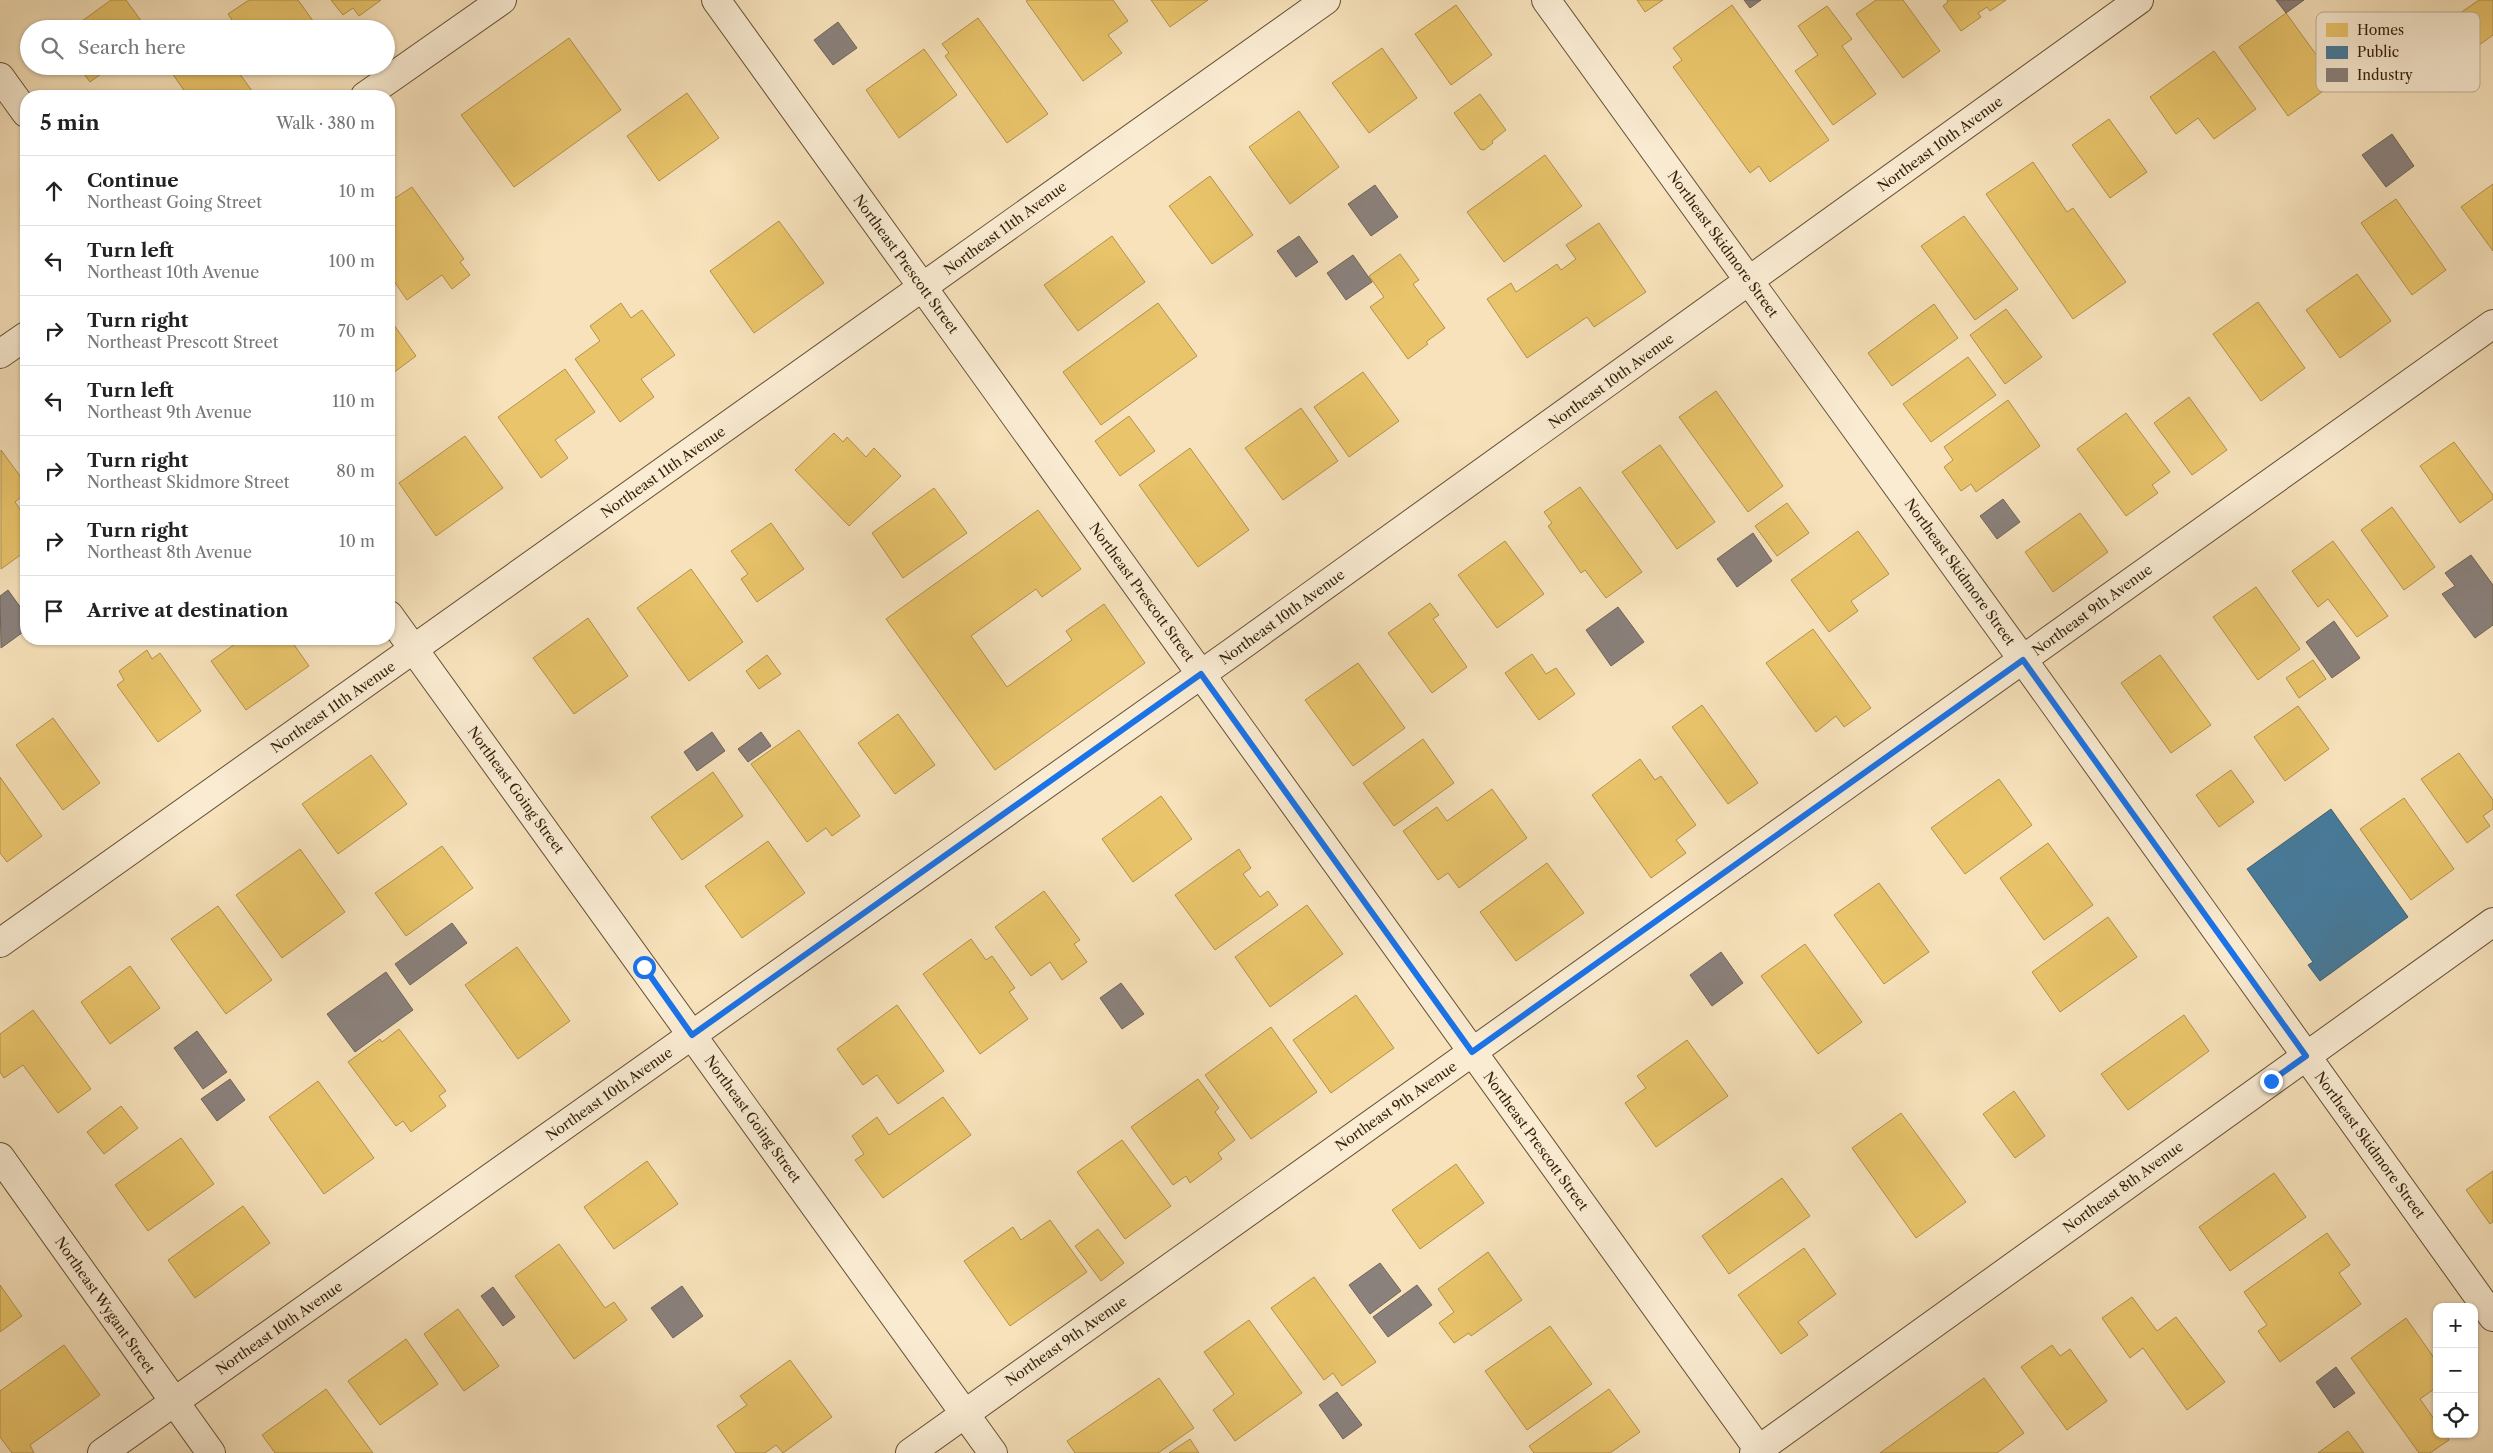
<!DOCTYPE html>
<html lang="en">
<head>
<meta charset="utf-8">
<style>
  :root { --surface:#fff; --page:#f2f2f2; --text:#222; --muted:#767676; --line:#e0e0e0 }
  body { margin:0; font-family:"Libre Caslon Text",serif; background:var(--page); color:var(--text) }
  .controls { position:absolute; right:15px; bottom:15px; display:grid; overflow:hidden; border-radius:10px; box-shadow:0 1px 4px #0004 }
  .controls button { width:45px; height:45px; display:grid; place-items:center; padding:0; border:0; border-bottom:1px solid var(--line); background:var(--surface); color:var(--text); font:25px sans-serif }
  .stop { position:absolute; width:15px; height:15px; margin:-11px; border:4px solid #1a73e8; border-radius:50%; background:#fff }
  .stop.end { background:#1a73e8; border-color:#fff; box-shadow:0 1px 5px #0008 }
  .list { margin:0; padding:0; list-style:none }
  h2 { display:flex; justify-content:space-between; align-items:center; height:65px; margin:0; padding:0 20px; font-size:21px }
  h2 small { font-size:16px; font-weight:400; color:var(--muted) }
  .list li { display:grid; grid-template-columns:32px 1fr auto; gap:15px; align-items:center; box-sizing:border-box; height:70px; padding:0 20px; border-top:1px solid var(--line) }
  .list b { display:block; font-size:19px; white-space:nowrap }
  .list p { margin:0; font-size:16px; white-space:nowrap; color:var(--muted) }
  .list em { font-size:16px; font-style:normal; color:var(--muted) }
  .icon { flex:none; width:28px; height:28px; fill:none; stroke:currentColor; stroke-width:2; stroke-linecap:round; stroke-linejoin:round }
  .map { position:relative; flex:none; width:2493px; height:1453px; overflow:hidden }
  .search { position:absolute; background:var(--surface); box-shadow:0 1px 4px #0004; left:20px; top:20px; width:375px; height:55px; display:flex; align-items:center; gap:12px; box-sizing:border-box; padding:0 18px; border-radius:28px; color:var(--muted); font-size:19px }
  .panel { position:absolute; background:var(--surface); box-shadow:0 1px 4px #0004; left:20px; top:90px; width:375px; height:555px; border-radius:20px }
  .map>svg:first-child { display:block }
</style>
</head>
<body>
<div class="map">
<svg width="2493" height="1453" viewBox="0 0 2493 1453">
  <rect width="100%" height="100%" fill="#f7e2bb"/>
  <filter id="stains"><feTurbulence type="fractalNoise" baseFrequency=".004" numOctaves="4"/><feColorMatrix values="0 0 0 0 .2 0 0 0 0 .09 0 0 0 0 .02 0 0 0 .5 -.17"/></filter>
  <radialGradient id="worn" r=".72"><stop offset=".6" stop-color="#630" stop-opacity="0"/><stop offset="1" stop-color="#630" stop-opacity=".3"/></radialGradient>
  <path fill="#e9c46a" stroke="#b3924c" d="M111 0H126L147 29H71Z
    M249 0H298L316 25 311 29H238L228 14Z
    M331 0H381L359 16 353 8 343 15Z
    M1028 0H1113L1128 21 1108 35 1122 53 1083 81 1026 1Z
    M1151 0H1208L1170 27Z
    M1637 0H1663L1645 12Z
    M1876 0H1903L1940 51 1903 78 1856 14Z
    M1947 0H2006L1990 11 1987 7 1978 13 1981 17 1961 31 1943 6 1948 2Z
    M2479 0H2493V35L2471 51 2450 20Z
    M1456 5 1492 55 1451 85 1415 34Z
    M1732 5 1829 140 1770 182 1759 166 1750 173 1673 67 1682 60 1673 48Z
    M1827 6 1852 39 1842 46 1876 94 1833 125 1795 71 1818 55 1798 26Z
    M2286 13 2336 82 2288 116 2239 47Z
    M978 18 1048 114 1007 143 945 56 949 53 942 44Z
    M569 38 621 110 514 187 461 115Z
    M1382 48 1417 98 1369 133 1332 83Z
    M924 49 957 95 899 138 866 90Z
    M2214 51 2256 109 2214 139 2198 118 2176 134 2150 97Z
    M78 66H112L90 82Z
    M167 66H234L255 95 188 96Z
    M687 93 719 138 659 181 627 136Z
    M1480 94 1506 130 1492 141 1493 143 1484 150 1480 149 1454 113Z
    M1299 111 1339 167 1290 204 1249 147Z
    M2109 119 2147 172 2110 198 2072 145Z
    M1545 155 1582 206 1504 262 1467 212Z
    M2033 162 2067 212 2073 208 2126 282 2073 319 1986 194Z
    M1210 176 1253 235 1212 264 1169 206Z
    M2493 184V251L2461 207Z
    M412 187 464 259 460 262 470 275 452 289 442 275 407 300 389 274V202Z
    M2396 199 2446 270 2412 295 2361 223Z
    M1964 216 2018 289 1975 320 1921 246Z
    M779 221 824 283 754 333 710 271Z
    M1599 223 1646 292 1594 327 1587 317 1527 358 1487 299 1511 283 1516 292 1557 264 1561 270 1576 259 1566 245Z
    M1112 236 1145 282 1078 331 1044 285Z
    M1400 254 1419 280 1413 284 1445 328 1426 342 1428 344 1408 359 1370 307 1384 297 1369 276Z
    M2357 274 2391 321 2340 358 2306 310Z
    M2258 302 2305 368 2261 401 2213 334Z
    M621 303 631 318 642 310 675 355 641 379 654 397 620 422 575 359 600 341 590 326Z
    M1158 303 1197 356 1101 425 1063 372Z
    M1934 304 1958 338 1892 386 1868 353Z
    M2006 309 2042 357 2005 384 1970 335Z
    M389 318 416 356 389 376Z
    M1968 357 1996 395 1931 442 1903 404Z
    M565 369 595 412 555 440 568 458 541 478 498 417Z
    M1363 372 1399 421 1349 457 1314 407Z
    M1716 391 1783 486 1748 512 1679 417Z
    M2189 397 2227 450 2192 475 2154 423Z
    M2008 400 2040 446 1976 492 1971 484 1961 491 1944 467 1953 460 1944 447Z
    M1301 408 1338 461 1283 500 1245 448Z
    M2126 413 2170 472 2152 485 2158 493 2126 516 2077 449Z
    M1129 416 1155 451 1120 476 1095 441Z
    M834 433 843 442 847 437 866 457 874 448 901 476 849 526 795 470Z
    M465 436 503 488 436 536 399 483Z
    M2454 442 2493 495V499L2460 523 2420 466Z
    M1660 445 1715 522 1677 549 1622 472Z
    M1190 448 1249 530 1198 567 1139 485Z
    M1 450 26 484V493L15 502 26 518V551L1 569Z
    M1580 487 1642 572 1606 598 1585 570 1581 573 1548 526 1552 523 1544 512Z
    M934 488 967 533 903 578 872 533Z
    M1787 503 1809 533 1777 556 1755 526Z
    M2392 507 2435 567 2404 590 2361 530Z
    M1038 510 1081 569 1042 597 1036 589 971 636 1007 687 1072 640 1066 631 1104 604 1145 663 995 770 886 619Z
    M2080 513 2108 552 2053 592 2025 552Z
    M771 523 804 569 757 602 741 579 748 574 731 551Z
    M1858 531 1889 574 1851 601 1858 611 1829 632 1791 580Z
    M1505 541 1544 594 1497 628 1458 575Z
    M2333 541 2388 616 2357 637 2328 599 2318 607 2292 571Z
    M691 569 743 642 689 681 637 608Z
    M2256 587 2300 649 2258 680 2213 617Z
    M1430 603 1439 615 1433 619 1467 667 1432 693 1388 633Z
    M588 618 628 676 574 714 533 658Z
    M1813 629 1871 708 1844 727 1836 716 1816 732 1766 663Z
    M242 639H290L309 666 246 710 211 661Z
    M147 650 152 659 160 653 201 711 158 742 117 685 124 680 119 671Z
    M1532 654 1546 674 1556 668 1575 694 1539 720 1505 673Z
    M767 655 781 674 759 689 746 671Z
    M2160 655 2211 725 2171 753 2121 683Z
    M2313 660 2326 679 2299 698 2286 678Z
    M1358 663 1405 728 1353 766 1305 700Z
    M1702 705 1758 783 1728 804 1672 727Z
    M2298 706 2329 749 2285 781 2254 737Z
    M898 714 935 765 895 794 858 743Z
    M53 718 100 783 63 810 16 745Z
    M799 730 860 816 832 836 826 828 807 842 751 764Z
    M1423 739 1454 783 1394 826 1363 783Z
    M2459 753 2493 800V809L2483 816 2490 826 2467 843 2421 779Z
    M371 755 407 804 338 854 302 804Z
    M1640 759 1655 780 1661 776 1696 825 1676 840 1686 853 1651 878 1592 795Z
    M2231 770 2254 802 2219 827 2196 795Z
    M713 772 743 816 682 860 651 817Z
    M0 777 42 836 7 862 0 853Z
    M1999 779 2032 825 1965 874 1931 828Z
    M1492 789 1527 838 1459 888 1448 873 1438 880 1403 831 1437 807 1447 821Z
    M1161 796 1192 839 1133 882 1102 839Z
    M2404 798 2454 869 2411 900 2360 829Z
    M768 841 805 893 742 938 705 886Z
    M2048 843 2093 905 2044 940 2000 878Z
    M442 846 473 888 406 936 375 893Z
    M300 849 345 912 282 958 236 895Z
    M1239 849 1251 868 1243 874 1260 897 1268 891 1278 905 1215 950 1175 895Z
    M1547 863 1584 913 1516 961 1480 912Z
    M1879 883 1929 952 1884 984 1834 915Z
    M1044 891 1080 940 1074 944 1087 962 1062 980 1050 962 1031 976 995 927Z
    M1307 905 1343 954 1270 1007 1235 957Z
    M218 906 272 980 226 1014 171 939Z
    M2108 917 2137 957 2060 1012 2032 972Z
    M971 939 986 960 992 956 1015 988 1009 992 1028 1019 980 1054 923 974Z
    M1805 944 1862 1022 1818 1054 1761 976Z
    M517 947 570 1021 518 1059 465 985Z
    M130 966 160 1008 110 1044 81 1002Z
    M1356 995 1394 1048 1331 1093 1293 1040Z
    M897 1005 944 1071 898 1104 877 1075 863 1085 837 1049Z
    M33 1010 91 1089 58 1113 23 1065 4 1078 0 1072V1034Z
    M2184 1015 2209 1051 2128 1110 2101 1074Z
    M1271 1027 1317 1092 1251 1139 1205 1075Z
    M399 1029 446 1091 439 1096 446 1106 411 1132 403 1121 396 1126 348 1062 380 1039 382 1042Z
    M1687 1040 1728 1096 1656 1147 1625 1103 1646 1088 1637 1076Z
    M1198 1079 1219 1108 1215 1112 1235 1140 1218 1153 1222 1159 1190 1183 1186 1176 1173 1185 1131 1127Z
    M318 1081 374 1158 324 1194 269 1117Z
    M2014 1091 2045 1136 2015 1158 1983 1114Z
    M943 1097 971 1135 883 1198 855 1160 864 1154 852 1136 877 1117 889 1135Z
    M121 1106 138 1128 104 1154 87 1132Z
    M1901 1113 1966 1202 1916 1238 1852 1148Z
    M181 1138 214 1184 148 1231 115 1185Z
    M1122 1140 1171 1206 1125 1239 1077 1172Z
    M647 1161 678 1204 614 1249 584 1207Z
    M1456 1164 1484 1203 1420 1249 1392 1210Z
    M2493 1171V1222L2490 1224 2466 1190Z
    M2274 1173 2306 1217 2230 1271 2199 1227Z
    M1782 1178 1810 1216 1729 1274 1702 1236Z
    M243 1206 270 1243 195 1298 168 1260Z
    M1050 1220 1087 1272 1010 1326 964 1261 1013 1227 1021 1240Z
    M1098 1229 1124 1263 1101 1281 1075 1246Z
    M2327 1233 2350 1265 2339 1273 2361 1304 2280 1362 2258 1331 2267 1325 2244 1292Z
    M559 1244 605 1308 614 1302 627 1320 574 1359 515 1276Z
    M1804 1248 1836 1294 1798 1322 1808 1335 1781 1354 1738 1295Z
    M1488 1252 1522 1300 1471 1336 1469 1333 1454 1343 1439 1323 1454 1312 1438 1289Z
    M1314 1277 1376 1362 1342 1386 1333 1373 1324 1380 1271 1308Z
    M0 1285 22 1316 0 1332Z
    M2132 1297 2157 1331 2176 1317 2225 1382 2187 1410 2143 1348 2130 1358 2102 1318Z
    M458 1309 499 1366 464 1391 424 1334Z
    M2406 1318 2437 1362V1387L2420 1399 2437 1423V1434H2445L2449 1440 2430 1453H2419L2351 1358Z
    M1249 1320 1302 1393 1235 1441 1213 1410 1234 1394 1204 1352Z
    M1550 1326 1592 1384 1527 1430 1485 1371Z
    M406 1339 438 1384 380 1425 348 1381Z
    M64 1345 100 1395 30 1445 34 1453H12L0 1437V1391Z
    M2052 1345 2060 1356 2070 1349 2107 1401 2067 1430 2021 1367Z
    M790 1360 832 1417 783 1453 776 1445 765 1453H736L717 1426 747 1405 740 1396Z
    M1159 1378 1194 1428 1158 1453H1075L1067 1441Z
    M1984 1378 2024 1433 1997 1453H1880Z
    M326 1389 373 1453H275L262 1435Z
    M1609 1389 1640 1432 1610 1453H1534L1529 1446Z
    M2348 1431 2364 1453H2318Z
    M1190 1439 1199 1453H1169Z"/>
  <path fill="#457b9d" stroke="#405f70" d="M2331 809 2408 917 2320 981 2308 965 2313 962 2247 869Z"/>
  <path fill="#8a817c" stroke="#706459" d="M1744 0H1761L1750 8Z
    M2276 0H2304L2286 13Z
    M838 22 857 48 833 65 814 40Z
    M2392 134 2414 166 2386 187 2362 155Z
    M1375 185 1398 217 1371 236 1348 204Z
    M1299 236 1318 262 1296 277 1277 251Z
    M1353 255 1372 282 1346 300 1327 273Z
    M2003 499 2020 522 1997 539 1980 516Z
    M1753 533 1772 561 1737 587 1717 559Z
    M2471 555 2493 585V625L2475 638 2442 594 2455 586 2445 573Z
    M8 590 26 615V630L1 648 0 596Z
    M1618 607 1644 642 1611 666 1586 630Z
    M2334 621 2360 658 2332 678 2306 642Z
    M712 732 725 751 697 771 684 752Z
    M761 732 771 746 748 762 738 749Z
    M452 923 467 943 410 985 395 964Z
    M1721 952 1743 983 1712 1006 1690 975Z
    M386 972 413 1010 355 1052 327 1014Z
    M1121 983 1144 1014 1122 1029 1100 998Z
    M197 1031 227 1072 203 1089 174 1048Z
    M230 1079 245 1100 217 1121 201 1099Z
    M1380 1263 1401 1291 1370 1314 1349 1285Z
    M1417 1285 1432 1305 1388 1337 1373 1317Z
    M682 1286 703 1316 673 1338 651 1308Z
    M493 1287 515 1317 503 1326 481 1296Z
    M2336 1367 2355 1393 2334 1408 2316 1382Z
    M1337 1392 1362 1425 1343 1439 1319 1405Z"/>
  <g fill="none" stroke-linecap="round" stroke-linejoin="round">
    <g stroke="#655034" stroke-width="30">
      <path id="minor" d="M716 0 1761 1453
        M1546 0 2023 660 2493 1317
        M0 77 26 113
        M365 96 502 0
        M0 354 26 336
        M389 615 993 1453
        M0 943 1326 0
        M0 1157 211 1453
        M102 1453 1234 651 2139 0
        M910 1453 2493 324
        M1754 1453 2493 922"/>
    </g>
    <use href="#minor" stroke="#faecd3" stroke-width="28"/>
  </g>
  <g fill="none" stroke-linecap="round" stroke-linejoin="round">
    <path stroke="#1a73e8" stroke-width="6" d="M644 967 692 1035 1201 674 1472 1052 2023 660 2306 1056 2271 1081"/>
  </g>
  <g text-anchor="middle" stroke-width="5" stroke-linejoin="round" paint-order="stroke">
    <g font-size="14" fill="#341f07" stroke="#faecd3">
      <text transform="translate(1940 144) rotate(-36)" y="5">Northeast 10th Avenue</text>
      <text transform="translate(1005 228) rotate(-36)" y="5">Northeast 11th Avenue</text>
      <text transform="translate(1723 244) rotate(54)" y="5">Northeast Skidmore Street</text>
      <text transform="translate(906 264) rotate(54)" y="5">Northeast Prescott Street</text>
      <text transform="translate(1611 381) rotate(-36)" y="5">Northeast 10th Avenue</text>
      <text transform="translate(663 472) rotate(-35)" y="5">Northeast 11th Avenue</text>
      <text transform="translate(1960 572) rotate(54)" y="5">Northeast Skidmore Street</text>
      <text transform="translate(1142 592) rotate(54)" y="5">Northeast Prescott Street</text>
      <text transform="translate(2092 610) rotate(-36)" y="5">Northeast 9th Avenue</text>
      <text transform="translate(1282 617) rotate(-36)" y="5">Northeast 10th Avenue</text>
      <text transform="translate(333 707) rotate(-35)" y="5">Northeast 11th Avenue</text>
      <text transform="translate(516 790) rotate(54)" y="5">Northeast Going Street</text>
      <text transform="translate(609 1094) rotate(-35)" y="5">Northeast 10th Avenue</text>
      <text transform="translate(1396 1106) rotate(-35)" y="5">Northeast 9th Avenue</text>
      <text transform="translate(753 1119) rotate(54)" y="5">Northeast Going Street</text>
      <text transform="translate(1536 1141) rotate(54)" y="5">Northeast Prescott Street</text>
      <text transform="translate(2370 1145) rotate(54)" y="5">Northeast Skidmore Street</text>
      <text transform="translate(2123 1187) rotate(-36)" y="5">Northeast 8th Avenue</text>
      <text transform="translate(105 1305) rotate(55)" y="5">Northeast Wygant Street</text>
      <text transform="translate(279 1328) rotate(-35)" y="5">Northeast 10th Avenue</text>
      <text transform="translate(1066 1341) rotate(-35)" y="5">Northeast 9th Avenue</text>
    </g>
  </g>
  <rect x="2316" y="12" width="164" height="80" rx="8" fill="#faecd3" stroke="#bfae96" stroke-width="1"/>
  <rect x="2326" y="23" width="22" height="14" fill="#e9c46a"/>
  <rect x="2326" y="46" width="22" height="13" fill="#457b9d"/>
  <rect x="2326" y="68" width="22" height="14" fill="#8a817c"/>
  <g font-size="14" fill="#341f07">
    <text x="2357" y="35">Homes</text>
    <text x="2357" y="57">Public</text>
    <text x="2357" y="80">Industry</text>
  </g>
  <rect width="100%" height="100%" filter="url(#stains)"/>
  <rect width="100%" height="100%" fill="url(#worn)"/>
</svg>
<div class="controls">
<button>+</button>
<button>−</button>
<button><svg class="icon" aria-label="locate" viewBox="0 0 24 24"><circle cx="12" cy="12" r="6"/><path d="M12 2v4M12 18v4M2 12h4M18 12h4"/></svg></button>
</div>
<div class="stop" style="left:644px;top:967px"></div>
<div class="stop end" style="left:2271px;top:1081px"></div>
<div class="search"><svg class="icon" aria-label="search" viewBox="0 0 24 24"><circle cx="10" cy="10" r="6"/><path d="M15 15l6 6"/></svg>Search here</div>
<section class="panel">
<h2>5 min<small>Walk · 380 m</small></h2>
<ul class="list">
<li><svg class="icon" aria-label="ahead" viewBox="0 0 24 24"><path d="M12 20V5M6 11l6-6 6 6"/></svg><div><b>Continue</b><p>Northeast Going Street</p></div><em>10 m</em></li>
<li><svg class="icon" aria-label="left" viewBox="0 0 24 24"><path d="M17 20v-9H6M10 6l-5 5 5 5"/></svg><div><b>Turn left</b><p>Northeast 10th Avenue</p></div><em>100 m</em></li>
<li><svg class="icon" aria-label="right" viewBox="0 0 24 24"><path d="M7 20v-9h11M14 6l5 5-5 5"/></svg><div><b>Turn right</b><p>Northeast Prescott Street</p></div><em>70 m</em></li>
<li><svg class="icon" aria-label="left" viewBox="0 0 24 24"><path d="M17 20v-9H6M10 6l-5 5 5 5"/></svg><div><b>Turn left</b><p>Northeast 9th Avenue</p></div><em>110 m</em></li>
<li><svg class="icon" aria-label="right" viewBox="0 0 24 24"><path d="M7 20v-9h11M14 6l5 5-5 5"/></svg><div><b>Turn right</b><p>Northeast Skidmore Street</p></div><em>80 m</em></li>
<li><svg class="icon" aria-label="right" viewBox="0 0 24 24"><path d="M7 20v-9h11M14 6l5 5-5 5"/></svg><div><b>Turn right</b><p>Northeast 8th Avenue</p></div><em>10 m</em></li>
<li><svg class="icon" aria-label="arrive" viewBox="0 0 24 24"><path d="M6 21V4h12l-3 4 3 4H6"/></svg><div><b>Arrive at destination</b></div></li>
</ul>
</section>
</div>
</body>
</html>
